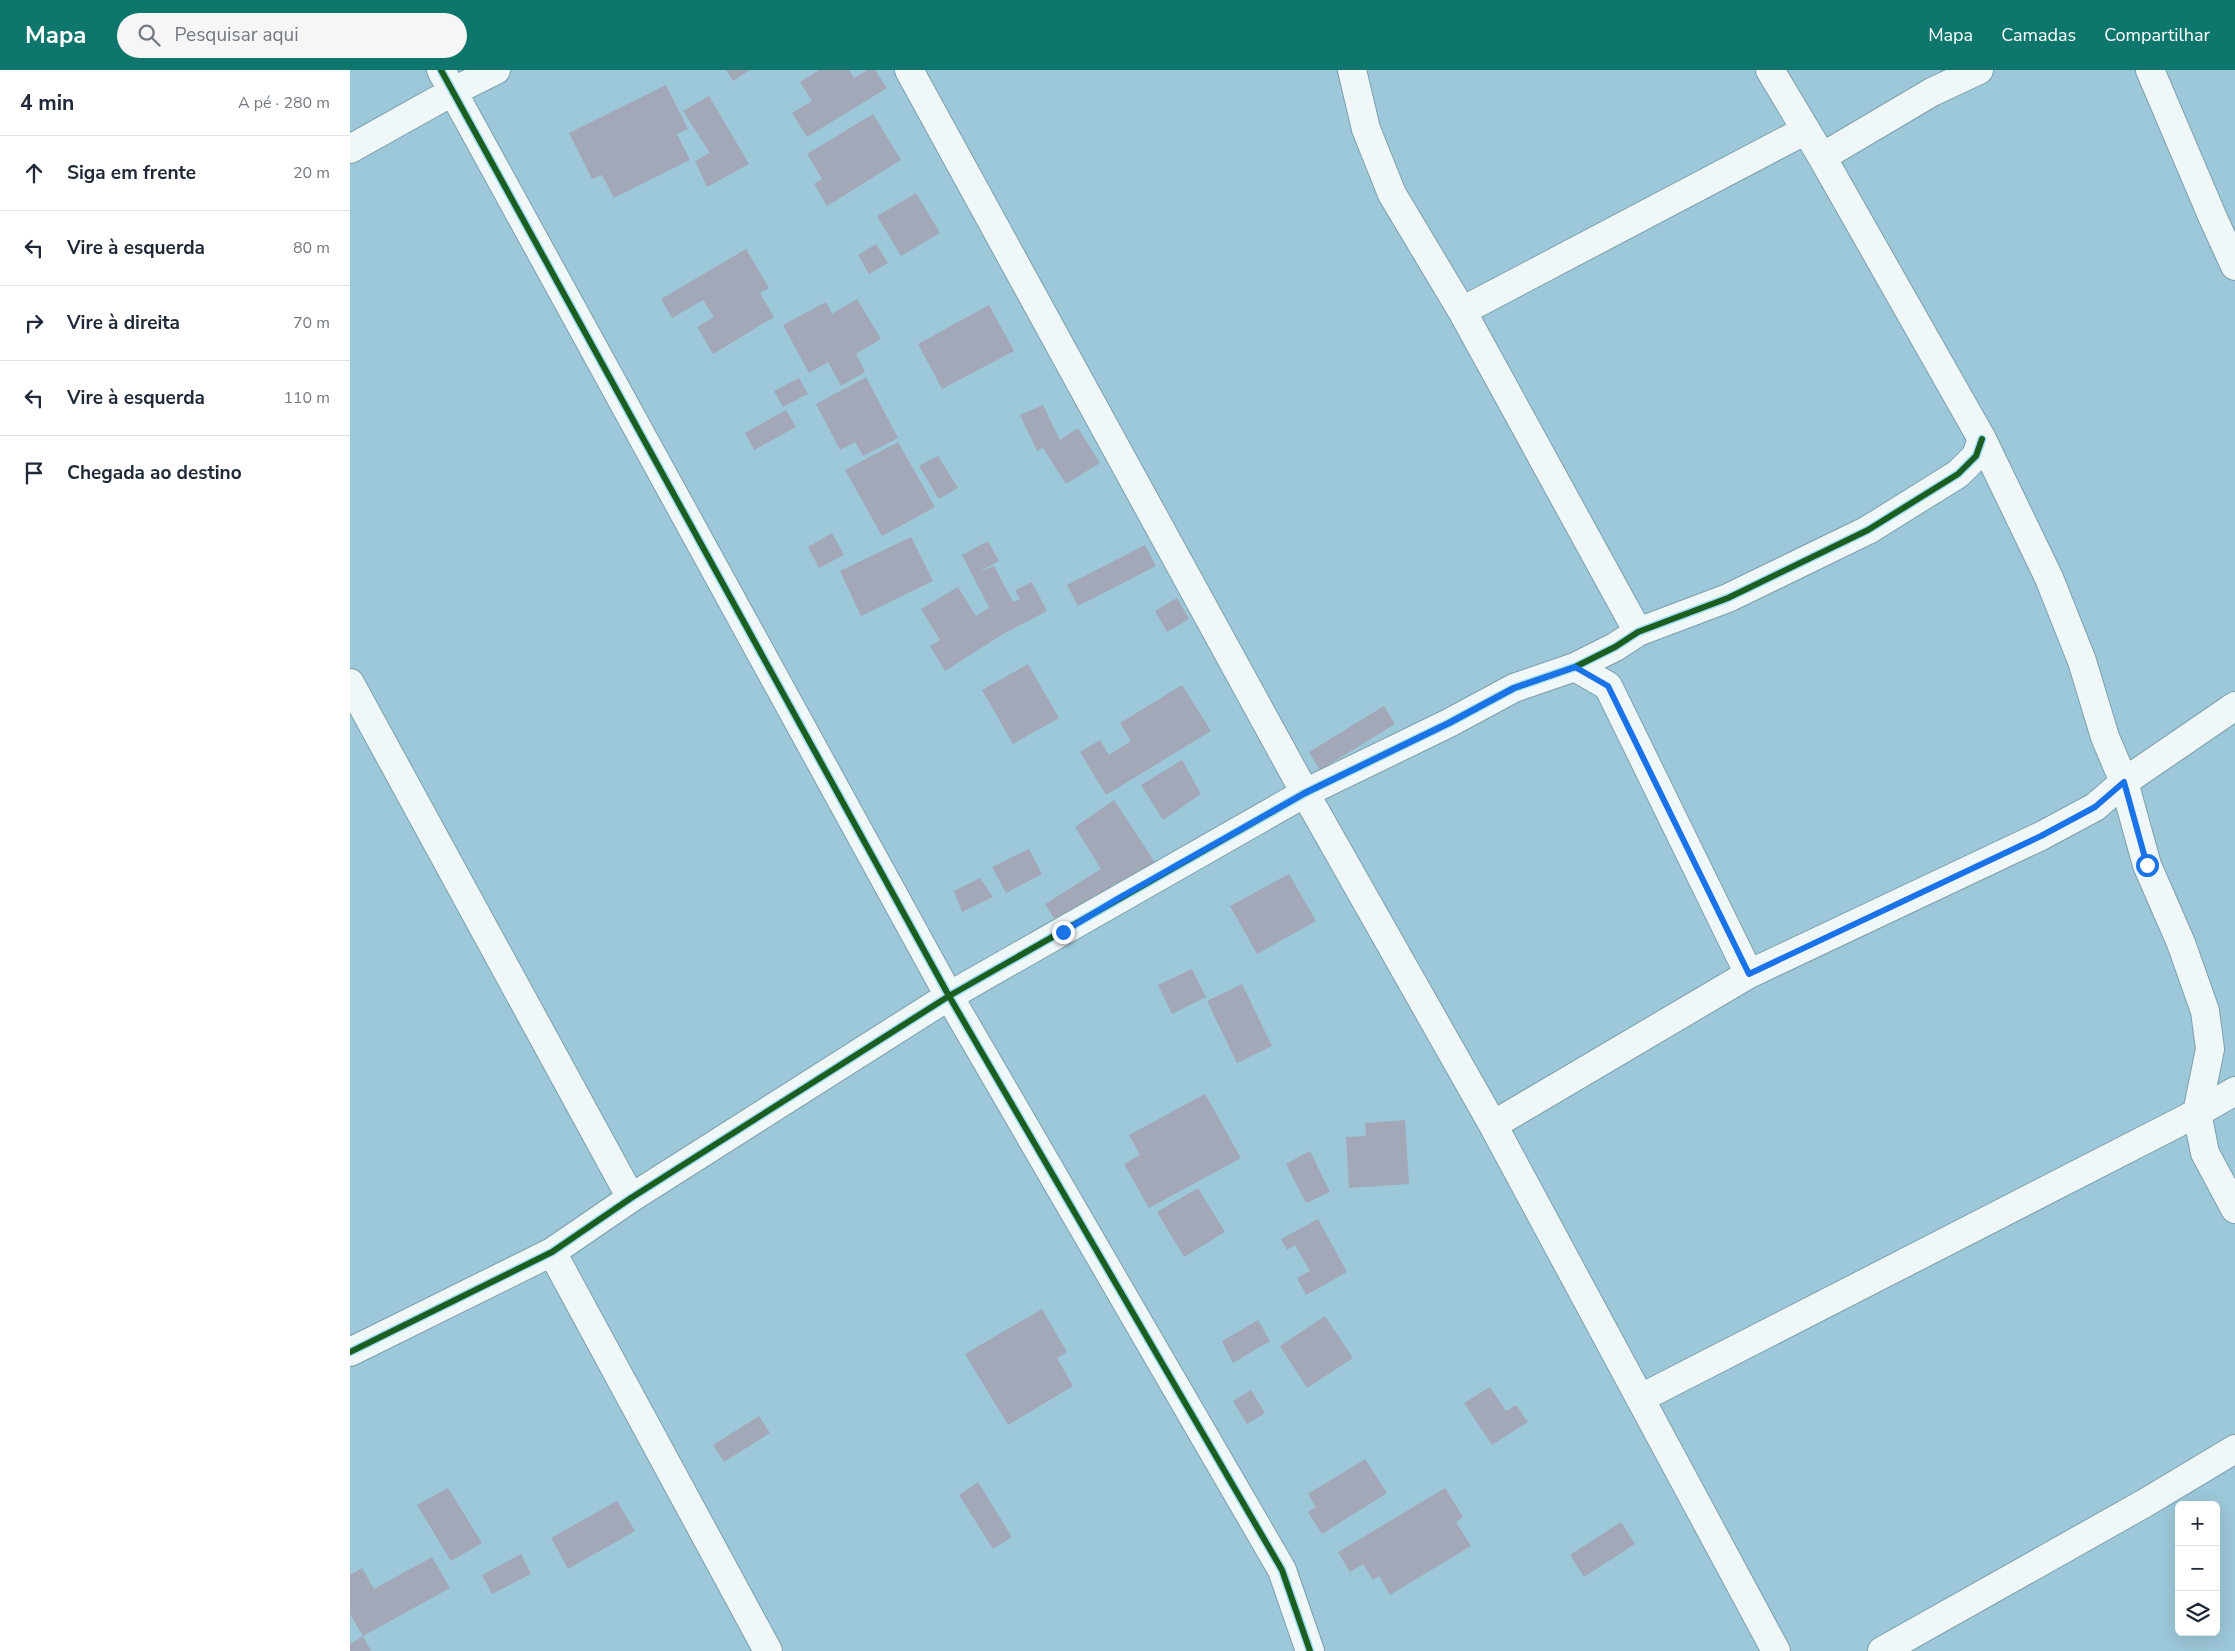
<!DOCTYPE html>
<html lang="pt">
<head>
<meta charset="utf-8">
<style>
  :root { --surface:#fff; --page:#f6f6f7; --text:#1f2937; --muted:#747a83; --line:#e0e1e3; --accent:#0f766e }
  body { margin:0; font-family:"Nunito Sans",sans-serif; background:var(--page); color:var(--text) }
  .controls { position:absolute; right:15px; bottom:15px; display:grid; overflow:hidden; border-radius:8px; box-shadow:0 5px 20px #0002 }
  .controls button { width:45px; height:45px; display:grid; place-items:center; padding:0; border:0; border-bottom:1px solid var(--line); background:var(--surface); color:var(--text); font:25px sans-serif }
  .stop { position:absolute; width:15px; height:15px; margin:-11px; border:4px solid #1a73e8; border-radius:50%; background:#fff }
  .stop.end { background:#1a73e8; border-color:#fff; box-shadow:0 1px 5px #0008 }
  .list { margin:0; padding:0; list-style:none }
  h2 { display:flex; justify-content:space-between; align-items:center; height:65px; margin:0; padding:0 20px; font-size:21px }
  h2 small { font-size:16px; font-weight:400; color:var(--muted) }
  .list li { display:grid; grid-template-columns:32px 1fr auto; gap:15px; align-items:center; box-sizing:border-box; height:75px; padding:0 20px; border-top:1px solid var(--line) }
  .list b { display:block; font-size:19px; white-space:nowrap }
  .list em { font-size:16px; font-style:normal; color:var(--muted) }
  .icon { flex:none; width:28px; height:28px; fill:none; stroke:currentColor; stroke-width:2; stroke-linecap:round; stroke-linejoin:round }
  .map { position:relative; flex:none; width:1885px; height:1581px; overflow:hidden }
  header { display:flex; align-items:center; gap:30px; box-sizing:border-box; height:70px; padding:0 25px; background:var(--accent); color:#fff }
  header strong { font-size:24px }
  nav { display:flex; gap:28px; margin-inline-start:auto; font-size:18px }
  .search { width:350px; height:45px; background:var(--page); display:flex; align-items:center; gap:12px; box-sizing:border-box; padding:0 18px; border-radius:28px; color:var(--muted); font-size:19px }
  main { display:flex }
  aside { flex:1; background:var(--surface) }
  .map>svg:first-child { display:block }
</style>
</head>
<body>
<header>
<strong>Mapa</strong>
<div class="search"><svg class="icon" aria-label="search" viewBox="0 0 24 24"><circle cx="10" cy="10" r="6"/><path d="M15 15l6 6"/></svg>Pesquisar aqui</div>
<nav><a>Mapa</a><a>Camadas</a><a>Compartilhar</a></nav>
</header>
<main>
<aside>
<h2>4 min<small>A pé · 280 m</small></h2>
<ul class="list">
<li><svg class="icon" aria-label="ahead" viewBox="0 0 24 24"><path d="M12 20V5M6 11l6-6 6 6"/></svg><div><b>Siga em frente</b></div><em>20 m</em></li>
<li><svg class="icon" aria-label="left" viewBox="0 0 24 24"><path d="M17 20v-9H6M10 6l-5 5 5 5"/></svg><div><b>Vire à esquerda</b></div><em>80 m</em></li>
<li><svg class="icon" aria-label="right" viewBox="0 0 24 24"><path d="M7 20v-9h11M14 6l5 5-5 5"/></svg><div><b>Vire à direita</b></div><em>70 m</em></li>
<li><svg class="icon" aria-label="left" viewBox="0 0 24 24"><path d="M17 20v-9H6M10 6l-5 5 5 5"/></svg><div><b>Vire à esquerda</b></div><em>110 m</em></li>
<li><svg class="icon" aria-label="arrive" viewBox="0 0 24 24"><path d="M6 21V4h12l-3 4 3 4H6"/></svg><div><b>Chegada ao destino</b></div></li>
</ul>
</aside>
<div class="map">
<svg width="1885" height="1581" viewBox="0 0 1885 1581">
  <rect width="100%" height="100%" fill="#9cc8d9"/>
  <path fill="#a3a8b8" d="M376 0H400L383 11Z
    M469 0H499L504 8 517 0H525L537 18 457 67 442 43 462 31 450 12Z
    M316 15 338 59 327 64 340 90 264 128 252 105 242 109 219 63Z
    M359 26 399 94 357 117 345 91 360 83 333 41Z
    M523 44 551 90 477 136 464 114 472 109 457 84Z
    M566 123 590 163 551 186 527 146Z
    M526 174 538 193 519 204 508 185Z
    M396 179 419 218 410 223 424 247 363 284 347 257 364 247 353 230 322 248 311 229Z
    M507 229 531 269 506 284 515 302 491 316 478 292 459 303 433 255 476 232 482 244Z
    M639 235 664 281 592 319 568 274Z
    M516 307 548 368 513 386 505 372 490 380 466 334Z
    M449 308 458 324 433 337 424 321Z
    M693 335 710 370 728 358 750 393 716 414 693 378 687 381 670 345Z
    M436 340 446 357 404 380 395 363Z
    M548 372 585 437 532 466 495 400Z
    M588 386 608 418 589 429 569 396Z
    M482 463 494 485 469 498 458 477Z
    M561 467 583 511 511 546 490 501Z
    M638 471 649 491 627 503 644 496 663 532 670 529 665 520 682 512 697 541 653 564 595 601 580 576 590 570 571 539 608 517 626 546 639 538 645 549 612 485Z
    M795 475 806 496 728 536 717 515Z
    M827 528 839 549 817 562 805 541Z
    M678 594 709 648 663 674 632 620Z
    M832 615 861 661 756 725 730 682 750 670 759 685 781 671 770 653Z
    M1034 636 1045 654 970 700 959 682Z
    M832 690 851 724 813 750 791 715Z
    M764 730 812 803 713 862 695 834 751 799 725 757Z
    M679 779 692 804 656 823 642 797Z
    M939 804 966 851 907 884 880 836Z
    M630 808 643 827 612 842 604 821Z
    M842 899 856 927 822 944 808 915Z
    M892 914 922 976 887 993 857 931Z
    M855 1024 891 1088 799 1138 774 1094 790 1085 779 1065Z
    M1055 1050 1059 1114 999 1118 996 1067 1016 1066 1015 1053Z
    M960 1081 980 1122 956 1133 936 1094Z
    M848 1118 875 1162 834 1187 807 1142Z
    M968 1149 997 1202 956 1225 947 1208 960 1201 945 1175 937 1180 931 1169Z
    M692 1239 717 1282 707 1288 723 1316 658 1355 615 1284Z
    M975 1246 1003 1288 957 1318 930 1276Z
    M908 1250 920 1271 883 1293 872 1271Z
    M1140 1317 1156 1341 1166 1335 1178 1352 1142 1375 1114 1333Z
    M901 1320 915 1343 897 1354 883 1331Z
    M409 1346 420 1363 374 1392 363 1375Z
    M1015 1389 1037 1423 972 1464 958 1442 966 1437 958 1424Z
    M628 1412 662 1467 643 1479 609 1425Z
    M98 1418 132 1473 101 1491 67 1435Z
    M1095 1418 1113 1447 1106 1452 1121 1476 1040 1525 1029 1506 1023 1510 1013 1494 1000 1502 988 1482Z
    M267 1431 285 1461 218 1499 201 1468Z
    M1271 1452 1285 1474 1234 1507 1220 1485Z
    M171 1484 181 1504 142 1524 132 1505Z
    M82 1487 100 1518 13 1566 0 1544V1505L12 1498 24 1519Z
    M13 1566 21 1581H0V1574Z"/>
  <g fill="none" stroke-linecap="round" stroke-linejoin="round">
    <g stroke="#7c9fac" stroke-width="30">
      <path id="minor" d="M91 0 599 926 932 1500 960 1581
        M559 0 955 723 1143 1055 1426 1581
        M1002 0 1016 59 1042 124 1112 241 1288 562
        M1420 0 1472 87 1632 369 1699 508 1732 591 1755 667 1774 712 1797 795 1831 873 1855 941 1860 979 1847 1043 1855 1083 1885 1139
        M1800 0 1863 148 1885 196
        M0 79 102 22 146 0
        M1472 87 1582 22 1629 0
        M1112 241 1456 60
        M1225 597 1258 616 1399 904
        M0 613 281 1128
        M1143 1055 1399 904 1691 766 1745 737 1774 712 1885 636
        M202 1182 418 1581
        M0 1282 202 1182 281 1128 599 926 955 723 1099 653 1164 618 1225 597 1265 577 1288 562 1378 528 1518 460 1608 404 1626 386 1632 369
        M1291 1328 1847 1043 1885 1021
        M1532 1581 1795 1433 1885 1379"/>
    </g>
    <use href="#minor" stroke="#f0f7f9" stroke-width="28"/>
    <g stroke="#a0def7" stroke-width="9">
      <path id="cycleway" d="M91 0 599 926 932 1500 960 1581
        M0 1282 202 1182 281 1128 599 926 955 723 1099 653 1164 618 1225 597 1265 577 1288 562 1378 528 1518 460 1608 404 1626 386 1632 369"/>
    </g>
    <use href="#cycleway" stroke="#1b5e20" stroke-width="6"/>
  </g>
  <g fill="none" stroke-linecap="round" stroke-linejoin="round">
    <path stroke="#1a73e8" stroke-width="6" d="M713 862 769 828 955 723 1099 653 1164 618 1225 597 1258 616 1399 904 1691 766 1745 737 1774 712 1797 795"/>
  </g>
</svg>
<div class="controls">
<button>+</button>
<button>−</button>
<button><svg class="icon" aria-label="layers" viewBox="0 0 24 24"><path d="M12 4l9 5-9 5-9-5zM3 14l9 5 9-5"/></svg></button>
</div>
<div class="stop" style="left:1797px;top:795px"></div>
<div class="stop end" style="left:713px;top:862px"></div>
</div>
</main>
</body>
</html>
